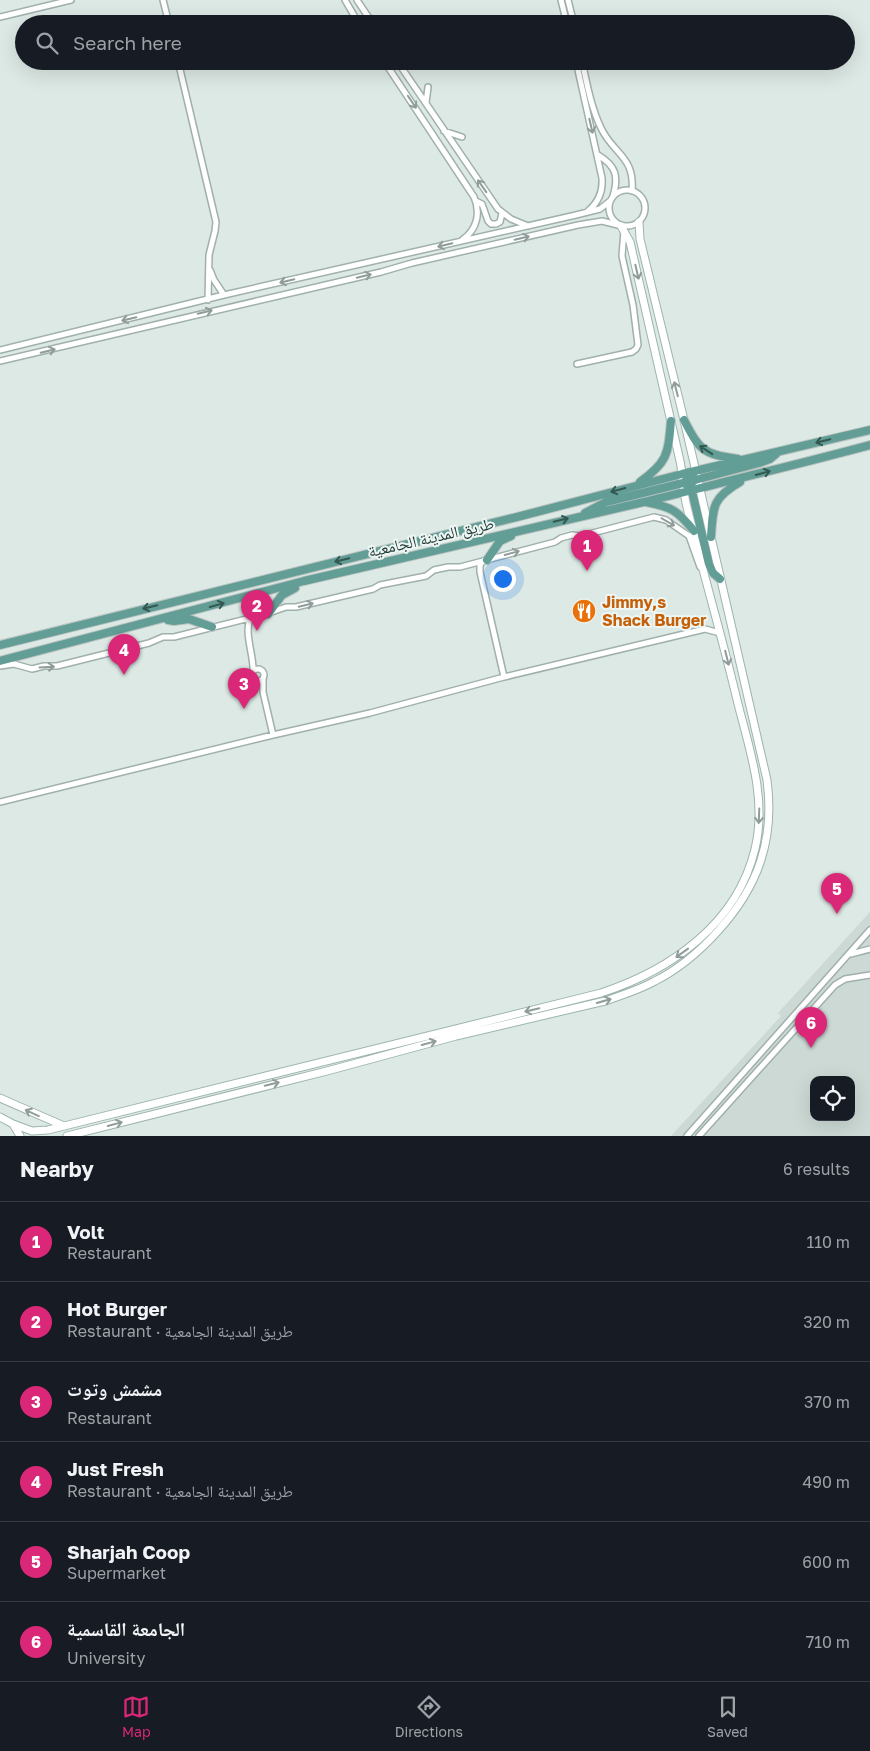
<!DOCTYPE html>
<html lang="en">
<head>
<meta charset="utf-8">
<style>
  :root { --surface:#171b24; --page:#20242c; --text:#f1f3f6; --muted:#9ea1a6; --line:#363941; --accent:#db2777 }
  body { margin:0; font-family:"Golos Text","Noto Naskh Arabic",sans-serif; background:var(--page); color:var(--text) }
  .controls { position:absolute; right:15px; bottom:15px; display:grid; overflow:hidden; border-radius:10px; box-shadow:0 5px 20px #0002 }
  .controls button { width:45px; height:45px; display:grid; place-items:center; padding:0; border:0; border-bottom:1px solid var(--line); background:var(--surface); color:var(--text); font:25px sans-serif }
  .you { position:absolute; left:502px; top:578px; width:18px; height:18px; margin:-12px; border:4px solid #fff; border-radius:50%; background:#1a73e8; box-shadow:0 0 0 8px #1a73e833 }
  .badge { display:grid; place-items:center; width:32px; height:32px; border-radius:50%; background:var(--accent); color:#fff; font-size:16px; font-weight:700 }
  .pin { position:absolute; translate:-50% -41px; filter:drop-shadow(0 1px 2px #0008) }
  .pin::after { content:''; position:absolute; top:26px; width:18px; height:15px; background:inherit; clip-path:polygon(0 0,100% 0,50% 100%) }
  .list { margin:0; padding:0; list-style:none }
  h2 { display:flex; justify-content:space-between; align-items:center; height:65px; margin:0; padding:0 20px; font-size:21px }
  h2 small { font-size:16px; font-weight:400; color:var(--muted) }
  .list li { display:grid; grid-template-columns:32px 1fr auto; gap:15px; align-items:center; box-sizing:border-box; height:80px; padding:0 20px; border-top:1px solid var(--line) }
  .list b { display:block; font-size:19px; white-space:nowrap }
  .list p { margin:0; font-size:16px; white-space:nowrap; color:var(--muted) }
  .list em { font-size:16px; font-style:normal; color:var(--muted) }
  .icon { flex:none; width:28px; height:28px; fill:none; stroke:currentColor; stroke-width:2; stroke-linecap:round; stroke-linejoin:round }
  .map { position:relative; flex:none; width:870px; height:1136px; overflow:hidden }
  .search { position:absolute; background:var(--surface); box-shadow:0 5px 20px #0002; left:15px; right:15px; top:15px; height:55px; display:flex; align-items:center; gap:12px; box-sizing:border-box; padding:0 18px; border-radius:28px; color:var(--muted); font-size:19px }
  .sheet { height:545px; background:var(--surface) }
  nav { display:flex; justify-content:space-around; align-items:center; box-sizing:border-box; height:70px; border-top:1px solid var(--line); background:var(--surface); font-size:14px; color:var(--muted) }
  nav a { display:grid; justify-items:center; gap:2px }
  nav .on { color:var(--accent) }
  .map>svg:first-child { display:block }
</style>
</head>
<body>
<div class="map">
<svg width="870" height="1136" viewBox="0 0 870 1136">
  <rect width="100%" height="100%" fill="#dde9e5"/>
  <path fill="#ccd9d4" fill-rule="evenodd" d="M870 912V1136H671L781 1016 778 1013ZM814 1080H851V1117H814Z"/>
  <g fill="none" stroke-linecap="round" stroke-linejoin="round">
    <g stroke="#a0b0ac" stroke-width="8">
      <path id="street" d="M163 0 169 24
        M345 0 359 24
        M357 0 373 24
        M561 0 567 24
        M568 0 574 24
        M0 17 71 0
        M370 18 381 24
        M178 61 216 222 215 231 209 255 208 300
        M384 61 474 197C481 213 477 230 462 240
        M397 61 498 209 511 219 528 226
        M576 61 602 178C603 191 599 202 588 211
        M582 61C587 84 591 107 601 128 613 154 635 156 632 191
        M426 103 428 87
        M444 131 462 137
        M598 155C616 166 619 176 613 196
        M609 208a18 18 0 1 1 36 0a18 18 0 1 1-36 0Z
        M476 201 482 204 488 221 491 224H496L500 222 502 213
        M210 270 214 280 224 295
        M0 350 224 295 576 215 600 209 610 201
        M0 361 381 272 412 263 578 225 602 221 618 225
        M577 364 632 352 636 349 638 345 633 305 622 256 624 230
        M483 561 480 565V572L504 677
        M251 618C243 631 254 655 253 671
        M0 666 14 664 32 669 44 666H57L149 643 163 637H174L266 614 286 607H296L373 589 380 585 426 576 434 570 448 567H460L555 542 561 538 572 535 581 536 654 517 666 520 689 536 700 567
        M252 675a6 6 0 1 1 12 0a6 6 0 1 1-12 0Z
        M263 678V692L273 735
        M0 802 273 735 370 713 504 677 705 629 720 633
        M851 954 870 949
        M687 1136 870 930
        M699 1136 835 985 845 979 870 975"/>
    </g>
    <g stroke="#9db4af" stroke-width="9">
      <path id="secondary" d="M0 1098 64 1126
        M0 1117 13 1124 20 1136
        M13 1124 32 1131 48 1130 601 993C671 970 737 924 755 849 767 800 750 751 738 704 722 636 702 570 686 503 683 489 683 475 680 461 664 388 647 315 630 242L621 226
        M67 1136 327 1071 456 1036 605 1001C622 995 639 990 655 981 679 969 700 951 718 931 758 887 775 840 767 780L684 420 640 239 639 222"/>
    </g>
    <g stroke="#bcc3c2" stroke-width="10">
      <path id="primary" d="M684 420C700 451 703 454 738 459
        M640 482C668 462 668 454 671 421
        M687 486 695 480 759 463 770 459 776 454
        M691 487 709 564 713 573 720 579
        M646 502C672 507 678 511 694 531
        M585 513 606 502 683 483 690 478 695 471
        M711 537C713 507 712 498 740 482
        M487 560 500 541 511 536
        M268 614 282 595 295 588
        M168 620 174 621 189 619 212 627
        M0 645 517 517 682 474 870 430
        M0 661 304 581 644 502C720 483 795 465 870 445"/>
    </g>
    <use href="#street" stroke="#fff" stroke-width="5"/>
    <use href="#secondary" stroke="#fff" stroke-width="7"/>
    <use href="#primary" stroke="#629e96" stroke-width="8"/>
  </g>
  <defs><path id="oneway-shaft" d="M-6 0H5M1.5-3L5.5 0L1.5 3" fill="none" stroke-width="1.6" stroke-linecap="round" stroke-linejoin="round" transform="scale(1.25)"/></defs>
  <g stroke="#8f9c9a">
    <use href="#oneway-shaft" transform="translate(412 102) rotate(56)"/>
    <use href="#oneway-shaft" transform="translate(591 126) rotate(77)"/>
    <use href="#oneway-shaft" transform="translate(482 186) rotate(-125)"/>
    <use href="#oneway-shaft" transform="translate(522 238) rotate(-13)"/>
    <use href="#oneway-shaft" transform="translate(445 245) rotate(167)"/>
    <use href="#oneway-shaft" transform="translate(637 272) rotate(77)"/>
    <use href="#oneway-shaft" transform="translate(364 276) rotate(-13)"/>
    <use href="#oneway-shaft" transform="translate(287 281) rotate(167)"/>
    <use href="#oneway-shaft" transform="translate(205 312) rotate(-14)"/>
    <use href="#oneway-shaft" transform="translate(129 319) rotate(166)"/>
    <use href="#oneway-shaft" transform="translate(48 351) rotate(-13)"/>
    <use href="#oneway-shaft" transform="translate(676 389) rotate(-104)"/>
    <use href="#oneway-shaft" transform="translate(668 522) rotate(30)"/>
    <use href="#oneway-shaft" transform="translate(512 553) rotate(-15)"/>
    <use href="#oneway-shaft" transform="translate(306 605) rotate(-13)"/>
    <use href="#oneway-shaft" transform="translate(727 658) rotate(76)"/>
    <use href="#oneway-shaft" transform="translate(47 667) rotate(-3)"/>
    <use href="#oneway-shaft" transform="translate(759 816) rotate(92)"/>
    <use href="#oneway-shaft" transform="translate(682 953) rotate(144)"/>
    <use href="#oneway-shaft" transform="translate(604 1001) rotate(-16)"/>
    <use href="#oneway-shaft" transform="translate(532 1010) rotate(166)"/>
    <use href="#oneway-shaft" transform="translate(429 1043) rotate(-15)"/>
    <use href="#oneway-shaft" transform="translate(272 1084) rotate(-13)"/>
    <use href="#oneway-shaft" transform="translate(32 1113) rotate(-155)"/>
    <use href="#oneway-shaft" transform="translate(115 1124) rotate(-15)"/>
  </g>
  <g stroke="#335751">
    <use href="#oneway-shaft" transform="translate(823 441) rotate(166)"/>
    <use href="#oneway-shaft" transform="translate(706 450) rotate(-147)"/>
    <use href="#oneway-shaft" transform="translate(763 473) rotate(-15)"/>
    <use href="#oneway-shaft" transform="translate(618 490) rotate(165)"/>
    <use href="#oneway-shaft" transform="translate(561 520) rotate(-13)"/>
    <use href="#oneway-shaft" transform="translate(342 560) rotate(166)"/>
    <use href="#oneway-shaft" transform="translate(217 605) rotate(-15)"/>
    <use href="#oneway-shaft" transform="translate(150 607) rotate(166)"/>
  </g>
  <defs>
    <g id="restaurant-disc" transform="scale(1.25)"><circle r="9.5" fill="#e8710a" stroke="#edf6f3"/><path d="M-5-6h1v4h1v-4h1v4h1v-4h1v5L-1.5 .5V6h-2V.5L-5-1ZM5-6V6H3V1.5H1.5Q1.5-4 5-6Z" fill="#fff"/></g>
  </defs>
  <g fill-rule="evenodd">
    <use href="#restaurant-disc" x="584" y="611"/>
  </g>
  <g text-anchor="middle" stroke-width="4" stroke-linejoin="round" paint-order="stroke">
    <g font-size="16" fill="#1f3834" stroke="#edf6f3">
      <text transform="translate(431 537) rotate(-13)" y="6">طريق المدينة الجامعية</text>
    </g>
    <g font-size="16" font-weight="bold" fill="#c56008" stroke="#edf6f3" text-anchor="start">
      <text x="602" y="608">Jimmy,s<tspan x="602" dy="18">Shack Burger</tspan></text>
    </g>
  </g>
</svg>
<div class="controls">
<button><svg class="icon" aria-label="locate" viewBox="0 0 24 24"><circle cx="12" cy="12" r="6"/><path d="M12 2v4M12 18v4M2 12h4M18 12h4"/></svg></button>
</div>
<div class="you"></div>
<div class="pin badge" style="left:587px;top:571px">1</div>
<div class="pin badge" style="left:257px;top:631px">2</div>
<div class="pin badge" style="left:244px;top:709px">3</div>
<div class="pin badge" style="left:124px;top:675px">4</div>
<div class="pin badge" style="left:837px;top:914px">5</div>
<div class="pin badge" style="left:811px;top:1048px">6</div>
<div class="search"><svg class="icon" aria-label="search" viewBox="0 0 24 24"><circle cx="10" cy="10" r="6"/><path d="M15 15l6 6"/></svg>Search here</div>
</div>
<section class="sheet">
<h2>Nearby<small>6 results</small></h2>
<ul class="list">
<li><span class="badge">1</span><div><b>Volt</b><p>Restaurant</p></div><em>110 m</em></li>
<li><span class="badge">2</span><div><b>Hot Burger</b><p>Restaurant · طريق المدينة الجامعية</p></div><em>320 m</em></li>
<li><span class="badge">3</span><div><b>مشمش وتوت</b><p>Restaurant</p></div><em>370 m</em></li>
<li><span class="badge">4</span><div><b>Just Fresh</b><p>Restaurant · طريق المدينة الجامعية</p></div><em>490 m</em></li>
<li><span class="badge">5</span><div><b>Sharjah Coop</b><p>Supermarket</p></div><em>600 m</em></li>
<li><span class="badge">6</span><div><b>الجامعة القاسمية</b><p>University</p></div><em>710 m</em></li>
</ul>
</section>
<nav>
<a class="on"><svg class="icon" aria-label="map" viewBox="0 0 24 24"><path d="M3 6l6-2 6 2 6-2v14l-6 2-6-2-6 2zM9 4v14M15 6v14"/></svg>Map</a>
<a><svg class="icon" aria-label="directions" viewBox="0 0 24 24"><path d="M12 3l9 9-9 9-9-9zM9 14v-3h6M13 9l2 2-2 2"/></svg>Directions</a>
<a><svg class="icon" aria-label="saved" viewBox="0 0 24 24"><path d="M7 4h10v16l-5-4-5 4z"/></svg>Saved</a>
</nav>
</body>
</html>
